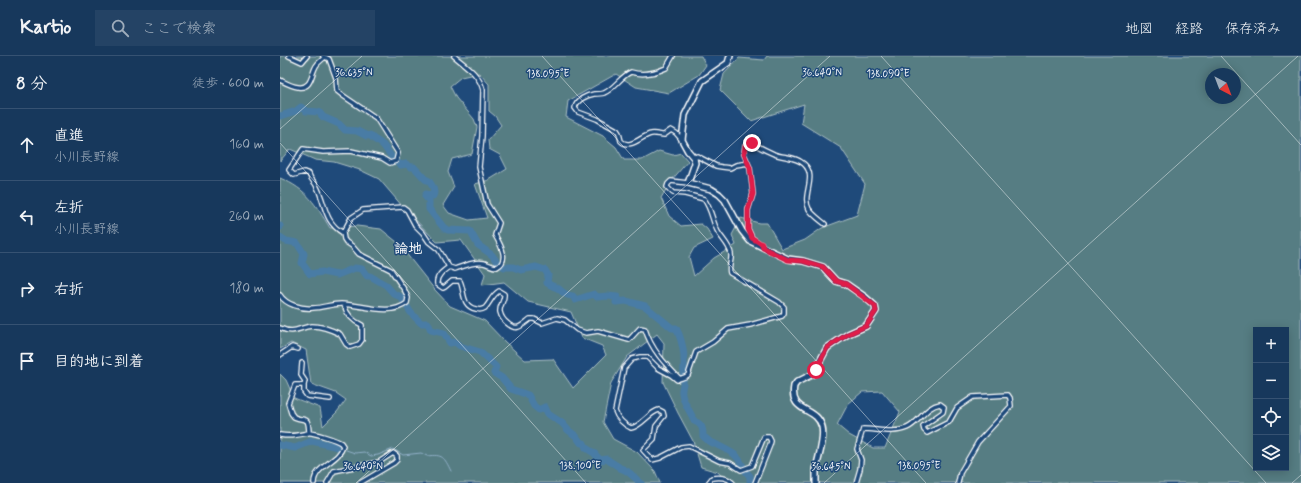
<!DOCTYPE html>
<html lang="ja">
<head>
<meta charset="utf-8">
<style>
  :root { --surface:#17385c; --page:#244365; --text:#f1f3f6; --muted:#9eacbb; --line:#365272 }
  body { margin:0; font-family:Mynerve,"Klee One",sans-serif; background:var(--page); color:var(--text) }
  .controls { position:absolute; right:12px; bottom:12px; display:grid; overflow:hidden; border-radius:0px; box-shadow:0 2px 10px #0003 }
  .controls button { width:36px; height:36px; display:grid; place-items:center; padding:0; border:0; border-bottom:1px solid var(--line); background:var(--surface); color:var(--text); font:20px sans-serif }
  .compass { position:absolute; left:925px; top:12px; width:36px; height:36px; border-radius:50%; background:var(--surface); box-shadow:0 2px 10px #0003; rotate:138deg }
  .stop { position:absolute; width:12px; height:12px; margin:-9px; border:3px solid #e11d48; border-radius:50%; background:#fff }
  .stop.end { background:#e11d48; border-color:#fff; box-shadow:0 1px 4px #0008 }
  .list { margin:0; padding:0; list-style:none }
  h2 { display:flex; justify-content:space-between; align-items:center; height:52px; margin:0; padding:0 16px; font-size:17px }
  h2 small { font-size:13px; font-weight:400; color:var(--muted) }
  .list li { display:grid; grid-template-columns:26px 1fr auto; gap:12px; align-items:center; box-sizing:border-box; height:72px; padding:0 16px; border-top:1px solid var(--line) }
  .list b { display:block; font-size:15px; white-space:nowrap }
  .list p { margin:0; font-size:13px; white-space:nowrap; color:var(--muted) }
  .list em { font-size:13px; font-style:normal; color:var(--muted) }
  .icon { flex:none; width:22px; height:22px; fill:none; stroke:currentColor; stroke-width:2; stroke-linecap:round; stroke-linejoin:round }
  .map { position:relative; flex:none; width:1021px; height:427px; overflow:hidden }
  header { display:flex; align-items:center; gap:24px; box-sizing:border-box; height:56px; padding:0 20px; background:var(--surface); border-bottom:1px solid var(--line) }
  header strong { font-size:19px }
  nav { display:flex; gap:22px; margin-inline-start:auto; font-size:14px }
  .search { width:280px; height:36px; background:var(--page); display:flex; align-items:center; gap:10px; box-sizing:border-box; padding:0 14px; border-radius:0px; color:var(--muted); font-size:15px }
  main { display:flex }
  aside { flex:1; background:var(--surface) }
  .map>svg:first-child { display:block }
</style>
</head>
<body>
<header>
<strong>Kartio</strong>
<div class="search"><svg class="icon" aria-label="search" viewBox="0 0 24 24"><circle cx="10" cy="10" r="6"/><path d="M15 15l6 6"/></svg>ここで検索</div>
<nav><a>地図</a><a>経路</a><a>保存済み</a></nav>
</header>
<main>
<aside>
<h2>8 分<small>徒歩 · 600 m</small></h2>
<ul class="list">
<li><svg class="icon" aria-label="ahead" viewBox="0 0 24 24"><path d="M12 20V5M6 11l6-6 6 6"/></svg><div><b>直進</b><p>小川長野線</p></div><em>160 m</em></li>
<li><svg class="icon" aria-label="left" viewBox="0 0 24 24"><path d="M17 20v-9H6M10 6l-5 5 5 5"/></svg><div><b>左折</b><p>小川長野線</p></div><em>260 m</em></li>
<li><svg class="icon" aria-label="right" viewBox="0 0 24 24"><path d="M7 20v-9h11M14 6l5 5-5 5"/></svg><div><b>右折</b></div><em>180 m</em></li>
<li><svg class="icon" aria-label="arrive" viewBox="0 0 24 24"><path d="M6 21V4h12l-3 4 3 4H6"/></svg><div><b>目的地に到着</b></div></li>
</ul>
</aside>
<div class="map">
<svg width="1021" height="427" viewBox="0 0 1021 427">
  <rect width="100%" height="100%" fill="#1f4a7a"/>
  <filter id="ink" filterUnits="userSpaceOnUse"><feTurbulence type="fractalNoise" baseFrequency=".025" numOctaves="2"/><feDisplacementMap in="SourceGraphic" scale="8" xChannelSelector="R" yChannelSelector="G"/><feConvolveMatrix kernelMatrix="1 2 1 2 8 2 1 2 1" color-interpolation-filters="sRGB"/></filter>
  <g filter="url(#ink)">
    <path fill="#567d83" stroke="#aabec1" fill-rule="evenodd" d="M0 0H421L426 9 419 19 389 37 356 31 336 18 288 45 286 61 323 80 336 91 344 104H362L379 95 393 99 401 97 408 105 391 125 381 142 389 160 401 170 421 168 427 173 433 183 414 192 409 201 414 220 434 202 456 189 452 179 461 162 479 167H487L502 193 525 184 542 172 577 159 585 128 561 92 521 67 524 48 471 65 440 34 444 18 459 2 484 4 487 0H1021V427H448L438 416 421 411 413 385 398 357 383 326 384 287 377 278 347 301 331 327 323 366 333 383 357 396 375 415 380 427H0V318L6 324 14 342 40 352 43 370 57 356 66 344 56 337 31 328 26 294 11 287 0 293V122C28 134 35 148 50 172L77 170 101 173 117 186 155 234 170 250 205 265 225 286 245 304 273 303 293 332 326 299 322 290 302 282 291 256 248 246 224 226 202 229 205 218 181 184 157 186 123 151 99 123 80 114 54 106 35 104 10 93 0 105ZM199 17 209 28V55L215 60 221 69 208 84 209 93 220 99 227 113 209 124 195 128 207 162 189 164 169 157 163 149 174 131 168 116 172 103 192 98 197 71 194 63 176 42 170 30 181 21ZM931 18H955V42H931ZM976 274H1006V412H976ZM602 335 620 356 605 392H593L569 379 557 369 568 348 582 336Z"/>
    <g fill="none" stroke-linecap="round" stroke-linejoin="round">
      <path stroke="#91b0c9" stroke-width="1" d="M58 391 60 392
        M66 394 75 397 84 396 91 400 98 399 113 393 123 399 141 397 147 400C163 398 164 401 171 415"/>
      <path stroke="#487ca5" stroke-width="7" d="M0 60 16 55 21 51 26 55 39 56 43 61 59 68 65 74 77 75 87 80 90 79C94 85 99 85 103 89 110 97 110 102 121 109L126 108 131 111H134L145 123 149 125C152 129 156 135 153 140L146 138 145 140 149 145V153L164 172 168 174 190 175 198 189 212 199 217 206 224 211H233L241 214 256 211 265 214 268 219 267 227C271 230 276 231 279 233 283 237 287 240 293 240L295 244 314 238 317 241 328 240 337 241 336 246 346 245 365 250 392 272H396C405 289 405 306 403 324 404 329 401 332 402 337 403 348 411 355 414 365 422 368 423 372 423 380L430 386 433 387C439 390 452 396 455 399 462 405 463 414 470 420V427
        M0 170V171
        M0 181 6 185 17 187 24 198 22 207 30 218 42 216 57 219 75 212 82 213 87 220H90L106 229 114 238 121 241 131 257 141 267H148L151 274 164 277 170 287 175 286 180 290 200 296 216 311 214 317 222 322 231 333 248 339 254 350 259 354 265 351 268 358 282 367 288 374 296 380 301 387H304L306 392 314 397 320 404 327 403C331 407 336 408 340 412 349 414 353 421 361 427
        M0 389 15 392 32 385 58 391"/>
      <g stroke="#fff" stroke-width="6">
        <path id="street" d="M9 0 22 6 27 0
          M43 0 49 3 56 22 57 35 62 39 96 62 118 97 116 105 110 107 102 102 71 95 43 96 23 93 9 114 14 119 24 116 29 118C30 123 34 125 36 129 46 147 43 165 63 177
          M174 0C186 10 199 18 203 34L202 80 199 111 207 148 219 167 215 179C220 188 230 204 217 211 212 211 208 208 204 207 194 205 184 210 175 213L169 211C163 215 156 220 157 228L163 232 165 231 172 225H180C185 235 181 250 196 253 199 254 202 254 205 252 210 247 212 239 219 235L224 238C225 245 219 249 220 256 221 260 223 264 227 267 237 276 241 270 250 263H254L262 267 277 262 285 264 297 274 306 277 318 275 349 284 360 272 365 273C371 293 385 308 399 322
          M393 0 386 12C375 17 364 20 351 16 341 20 334 33 324 37 321 38 317 38 314 38 307 39 296 44 295 52L298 56 317 63 337 74 339 77 341 85C350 94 361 80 371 78 375 77 380 79 384 79L391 74 396 77 402 84
          M0 24C6 27 11 30 18 31 32 33 31 18 36 10 38 6 42 4 45 1
          M414 102 417 100 436 110 442 111 450 112 456 109 468 107
          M408 127 391 125 388 128 387 131 393 137 405 138 424 143C432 154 432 165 438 176 442 183 450 190 451 198 452 205 448 210 450 217L499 246 504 251V257L502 260 470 269 448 273 433 286 416 296 408 319C405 322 400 322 397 324L391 319 378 312 367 301H360L352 303 344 312 335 355C337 362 344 369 351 372 362 370 368 357 379 354L383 356 384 360 376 370 374 383 363 394 372 404 380 402 401 391 409 390 439 405 450 407 461 414 472 410 484 381H489L491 385 490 389 475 427
          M482 189 472 182 468 173V154L473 138 470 112 464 98 465 90 472 87C479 91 487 95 494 98 504 102 515 100 524 108 538 121 521 139 529 153 533 159 539 163 545 168
          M0 239C6 249 22 253 33 252 42 252 51 248 61 248 80 248 110 261 127 247L128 242 125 235 111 214 79 198 72 190 66 186 64 183 63 177 71 162 83 154 123 151 127 154 135 169 143 177 149 186 159 194 169 211
          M0 272C15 279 19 271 32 270 41 270 52 274 60 278L66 288 70 291 79 288 82 284V269C72 265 67 259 64 249
          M0 299 12 291 18 293
          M22 307 21 319 25 325 24 329H15L8 347 11 357 14 361C26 366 28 359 29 376
          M24 329V336L27 340 50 343
          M0 379C11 381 18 379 28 377 32 376 57 384 61 387L63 390C60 405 34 410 34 427
          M47 427 54 415 99 406 113 397 117 400V404L114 407 80 427
          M428 427 432 422C440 421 447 421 453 427
          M576 427 580 413 581 404 577 393 583 373C597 373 613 378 627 372 639 367 646 350 660 348L664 351 663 356 643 370 644 374 647 377 669 366 677 352 693 341 728 339 730 342 731 350 698 386 680 417 678 427"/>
      </g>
      <g stroke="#fff" stroke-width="8">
        <path id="secondary" d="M450 0 448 7 422 25 405 59 402 84 408 95 414 102 415 107 408 127 431 133 439 138 445 144 462 175 470 185 508 203 523 205 543 211 556 225 566 228 585 241 595 250 596 255 586 270 568 278 547 292 533 318 517 326 514 330C509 358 537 350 542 371 545 384 538 401 536 414 536 418 536 423 536 427"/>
      </g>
      <use href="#street" stroke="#1f4a7a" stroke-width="3.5"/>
      <use href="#secondary" stroke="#1f4a7a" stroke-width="5"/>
    </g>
  </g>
  <g fill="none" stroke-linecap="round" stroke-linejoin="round" filter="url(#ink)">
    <path stroke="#e11d48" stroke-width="5" d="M472 87 465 90 464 98 470 112 473 138 468 154V173L472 182 482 188 483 192 508 204 523 205 543 211 556 225 566 228 595 250 596 255 586 270 568 278 547 292 536 314"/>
  </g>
  <path fill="none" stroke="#fff" stroke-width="1" stroke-opacity="0.45" d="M262 0 646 427M601 0 986 427M941 0 1021 89M0 73 82 0M0 87 306 427M76 427 550 0M544 427 1018 0M1012 427 1021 419"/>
  <g text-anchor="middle" stroke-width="3" stroke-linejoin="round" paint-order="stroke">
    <g font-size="14" font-weight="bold" fill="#fff" stroke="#1f4a7a">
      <text x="128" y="197">論地</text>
    </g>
  </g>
  <g font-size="10" text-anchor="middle" fill="#fff" stroke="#1f4a7a" stroke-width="3" stroke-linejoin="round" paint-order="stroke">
    <text x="74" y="20">36.635°N</text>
    <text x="542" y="20">36.640°N</text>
    <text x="268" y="21">138.095°E</text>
    <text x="608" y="21">138.090°E</text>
    <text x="300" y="413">138.100°E</text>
    <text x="639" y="413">138.095°E</text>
    <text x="83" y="414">36.640°N</text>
    <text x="551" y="414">36.645°N</text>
  </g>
</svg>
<div class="controls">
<button>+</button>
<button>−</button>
<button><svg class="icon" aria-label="locate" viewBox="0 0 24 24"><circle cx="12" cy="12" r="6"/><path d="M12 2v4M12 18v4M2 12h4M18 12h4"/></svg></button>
<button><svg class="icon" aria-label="layers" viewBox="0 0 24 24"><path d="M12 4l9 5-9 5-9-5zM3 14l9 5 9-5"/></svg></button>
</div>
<svg class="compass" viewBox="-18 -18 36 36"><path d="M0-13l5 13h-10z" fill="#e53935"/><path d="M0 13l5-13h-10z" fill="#9eacbb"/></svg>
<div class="stop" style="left:536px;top:314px"></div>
<div class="stop end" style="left:472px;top:87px"></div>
</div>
</main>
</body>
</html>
